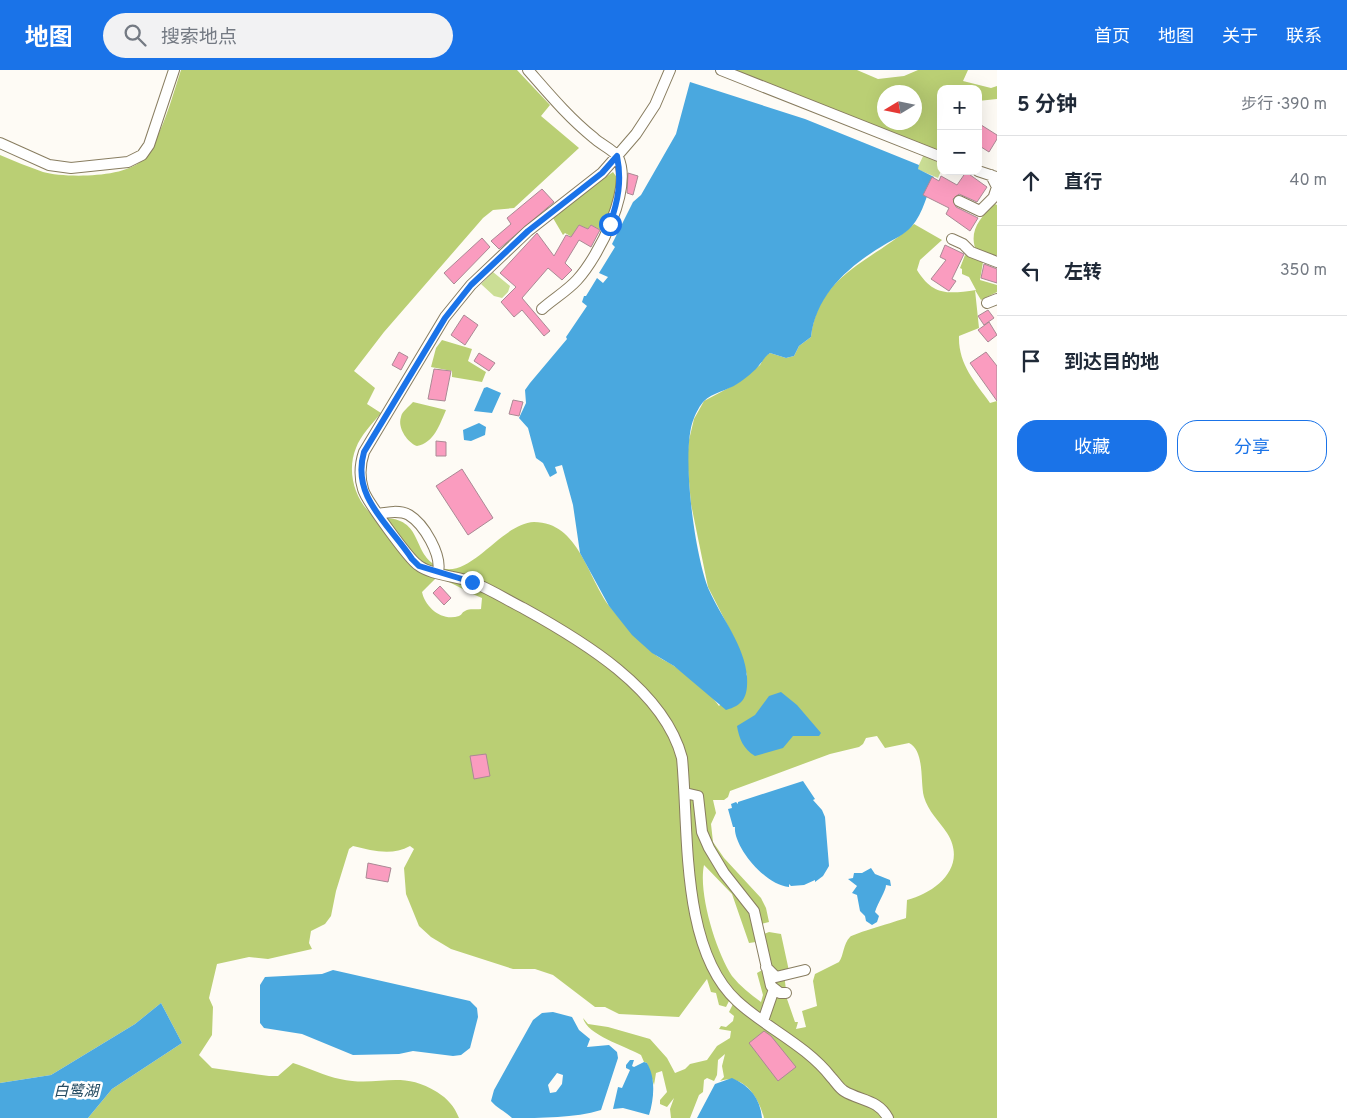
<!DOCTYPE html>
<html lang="zh">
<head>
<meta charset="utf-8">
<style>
  :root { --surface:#fff; --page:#f2f2f3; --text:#1f2937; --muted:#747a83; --line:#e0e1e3; --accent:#1a73e8 }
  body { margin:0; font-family:Overpass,"Noto Sans SC",sans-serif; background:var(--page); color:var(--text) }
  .controls { position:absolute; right:15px; top:15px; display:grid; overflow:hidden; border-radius:10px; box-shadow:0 5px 20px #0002 }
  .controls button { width:45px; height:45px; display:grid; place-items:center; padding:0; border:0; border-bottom:1px solid var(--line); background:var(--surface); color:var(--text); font:25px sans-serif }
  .compass { position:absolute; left:877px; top:15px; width:45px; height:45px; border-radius:50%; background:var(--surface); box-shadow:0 5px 20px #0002; rotate:260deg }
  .stop { position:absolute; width:15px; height:15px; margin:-11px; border:4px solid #1a73e8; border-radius:50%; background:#fff }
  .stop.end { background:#1a73e8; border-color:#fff; box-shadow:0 1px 5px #0008 }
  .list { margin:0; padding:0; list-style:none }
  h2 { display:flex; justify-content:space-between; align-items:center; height:65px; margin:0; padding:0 20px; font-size:21px }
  h2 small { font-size:16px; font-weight:400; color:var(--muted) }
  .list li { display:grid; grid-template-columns:32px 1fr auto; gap:15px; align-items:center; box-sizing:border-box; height:90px; padding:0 20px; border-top:1px solid var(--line) }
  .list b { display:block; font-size:19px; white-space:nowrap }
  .list em { font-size:16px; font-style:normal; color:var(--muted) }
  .actions { display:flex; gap:10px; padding:15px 20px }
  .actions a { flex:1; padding:11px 0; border:1px solid var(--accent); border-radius:20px; text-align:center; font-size:18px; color:var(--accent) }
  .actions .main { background:var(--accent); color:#fff }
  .icon { flex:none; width:28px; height:28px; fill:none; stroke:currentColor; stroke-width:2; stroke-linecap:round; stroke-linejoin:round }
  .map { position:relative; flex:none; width:997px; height:1048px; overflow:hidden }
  header { display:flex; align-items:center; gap:30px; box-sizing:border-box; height:70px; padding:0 25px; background:var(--accent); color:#fff }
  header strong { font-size:24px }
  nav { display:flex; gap:28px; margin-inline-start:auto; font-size:18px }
  .search { width:350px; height:45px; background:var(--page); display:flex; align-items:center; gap:12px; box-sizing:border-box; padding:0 18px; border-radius:28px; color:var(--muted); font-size:19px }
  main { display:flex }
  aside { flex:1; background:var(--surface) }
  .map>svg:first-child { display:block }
</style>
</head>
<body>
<header>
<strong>地图</strong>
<div class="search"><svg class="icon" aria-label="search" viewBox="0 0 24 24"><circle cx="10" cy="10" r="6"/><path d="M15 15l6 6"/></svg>搜索地点</div>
<nav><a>首页</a><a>地图</a><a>关于</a><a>联系</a></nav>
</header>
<main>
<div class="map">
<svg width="997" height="1048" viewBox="0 0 997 1048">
  <rect width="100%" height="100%" fill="#fefbf5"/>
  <path fill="#cbde95" d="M925 82 941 89V101L938 108 917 99Z
    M493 202 510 216 508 222 502 228 494 226 481 214Z"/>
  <path fill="#bacf74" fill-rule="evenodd" d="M181 0H517L550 35 541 46 579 78 514 138 493 140 483 148 384 262 354 301 375 318 367 334 381 343C373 353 360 366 356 378 346 402 355 432 376 448 427 445 409 484 439 497 470 511 501 453 534 452 579 452 588 509 610 537 623 552 637 569 652 582 658 588 667 591 674 596 687 605 711 623 719 636L747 605 733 566 708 517 691 434 687 389 689 370 694 349 704 331 736 314 760 295 765 286 770 283 786 288 794 286 799 276 811 267C818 203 874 191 914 154L942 170 920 190 917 200C933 226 948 224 976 220L969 207 962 204V199L960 198 965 185 983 192 980 210 997 215V222L981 230 975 220 979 258 959 266C958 294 975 312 990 333L997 331V1048H764C759 1028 744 1003 720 1011L724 1007 722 996 725 984 718 990 717 1005 714 1011 707 1008 704 1010 703 1022 699 1025 690 1048H671L670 1039 674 1028 667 1037 660 1034V1030L667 1022 662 1001 656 1003 654 1015 647 993 644 992 641 985C625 976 587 965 583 948L588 954 608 957 650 969 667 988 675 1003 685 999 690 994 707 990 717 976 730 968 731 961 719 959 721 956 726 957 733 951 734 946 729 942 733 934 729 931 726 937 719 935 716 923 711 922 707 909 679 947 619 944 605 937H595L553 905 535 899H513L451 879 431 867 419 856 406 824 404 798 414 779 410 776C392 786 373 781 353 776L349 779 336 821 331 846 325 854 311 861 309 873 312 879 268 889 249 887 217 894 209 928 213 937 212 965 199 985 212 998 269 1006H278L293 993C309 998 325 1006 340 1009 378 1018 400 999 437 1022 448 1029 454 1036 459 1048H88L112 1019 182 973 161 933 135 954 51 1005 0 1013V85C14 91 29 97 43 102 65 108 123 108 141 91 161 71 172 27 181 0ZM437 507C454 513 466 522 482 528L481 539C476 540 470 538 465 541 461 543 463 544 459 546 442 552 425 537 422 522ZM877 666 885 678 909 673C925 681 920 712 924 727 928 741 939 751 947 763 968 796 937 822 907 830L906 848C898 851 852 864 850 867 843 874 844 885 839 892L815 904 813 911 817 936 802 941 806 957 796 959 798 952H795L787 929 784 903 789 901 781 864 769 862 761 865 764 899 757 903 763 925 761 932C750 924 740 916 732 906 716 882 698 823 704 795L732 824 749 873 756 872 753 856 769 852 766 838 761 828 724 788 713 772 711 754 716 743 713 730H724L728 727 730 721 830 684 859 677 863 674 866 668Z
    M733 0H857L878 9 904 6 918 0H968L963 11 991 18 997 16V29L978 31V19H941V83ZM884 22H914V52H884Z
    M613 102 618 109C615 128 613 145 604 162L591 155 588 159 579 155 572 167 565 163 563 165 553 148 578 126Z
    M995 134 997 135V185H978C967 164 978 149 995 134Z
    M442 270 472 279 468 291 486 302 482 312 452 307V301L431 297 436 278Z
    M413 332 446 340C440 354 434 373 417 376 408 373 397 358 401 347 402 341 409 337 413 332Z"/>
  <path fill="#4aa8df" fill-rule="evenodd" d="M690 12 805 49 919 95 918 99 934 107C928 121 923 144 912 156 904 165 894 169 884 175 849 196 816 224 811 267L799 276 794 286 786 288 770 283C765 286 764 290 760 294 755 301 745 309 737 314 728 320 712 323 704 331 700 335 696 343 694 348 680 380 695 487 709 520 721 547 745 576 747 607 748 626 744 635 726 640L674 596 652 583 632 565 609 536 580 483 573 435 562 395 555 397 557 403 550 407 543 393 536 388 528 358 519 348 526 333 525 320 530 313 567 269 566 267 587 236 582 232 584 226H586L597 208 603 213 608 207 599 203 615 177 612 174 633 132 641 125 676 64Z
    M487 317 501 323 492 343 474 341 484 318Z
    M479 353 486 357 485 365 471 371 464 370 463 360Z
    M781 622 797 635 821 663 819 666H793L783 678 755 686C743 679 739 668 737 656L755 645 769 626Z
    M803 711 815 729 813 730 822 740 825 747 829 796 823 806 815 812V810L804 815 791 816 789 814V817C764 815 733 775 735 757H733L728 739 732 738 731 734 736 732 738 734V732Z
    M871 798 875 804 890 810 891 816 886 815C886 821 878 832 875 842L879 846 877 852 872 855 866 851 865 846 860 841 857 825 852 823 857 816 848 809 853 808 854 803H862Z
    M333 900 470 931 477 938 478 947 470 978 461 985 453 986 413 981 399 984 353 985 302 964 264 958 260 953V915L265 907 322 904Z
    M161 933 182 973 112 1019 88 1048H0V1013L51 1005 135 954Z
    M553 942 572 947 579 960 590 969 587 977 609 975 617 982 618 988 601 1040C575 1048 541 1048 512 1048 505 1041 498 1039 491 1031L494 1020 533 950 542 943ZM557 1003 563 1005 562 1014 556 1022 550 1023 548 1015Z
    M630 990H634L632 996 634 997 644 992 647 993C656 1008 654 1029 649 1045L623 1038 613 1039 618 1017 622 1018 630 1000 626 998V995Z
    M732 1008C750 1016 760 1028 762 1048H697L715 1014Z"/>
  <path fill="#fa9cbf" stroke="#aa8994" d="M978 53 997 65V69L989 82 978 75Z
    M966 102 987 117 977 132 959 124 953 129 956 137 978 148 970 161 946 144 949 138 923 125 932 107 939 111 941 106 957 115Z
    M628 103 638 106 633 125 627 123Z
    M542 119 554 132 499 179 491 171 511 154 507 148Z
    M579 155 588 159 591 155 600 160 591 177 579 170 565 193 572 200 562 210 548 198 522 228 550 261 544 266 522 240 514 247 501 232 516 217 500 203 537 163 554 186 566 165 571 167Z
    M482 168 490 177 454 214 444 203Z
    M945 175 964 184 952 209 956 211 949 221 931 209 946 190 940 187Z
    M984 194 997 199V213L981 208Z
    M988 240 994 248 984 255 978 246Z
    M464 245 478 255 465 275 451 265Z
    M989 252 997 265 988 272 978 260Z
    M399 282 408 287 401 300 392 295Z
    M986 282 997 296V331L970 293Z
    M479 283 495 293 489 301 474 291Z
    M434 299 451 301 445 331 428 329Z
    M513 330 523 332 519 346 509 344Z
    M436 371 446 372V386H436Z
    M462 399 493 448 468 465 436 416Z
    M440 516 451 528 444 535 433 523Z
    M486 684 490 706 474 709 470 686Z
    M368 793 391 798 388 812 366 808Z
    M764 961 771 966 796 997 778 1011 749 973Z"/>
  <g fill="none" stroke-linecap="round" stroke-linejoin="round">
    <g stroke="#887d60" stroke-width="12">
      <path id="minor" d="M528 0C549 24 569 48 594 68 600 74 614 80 618 87 633 119 599 186 577 210 567 221 553 229 542 239
        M670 0 655 35 636 64 617 86 602 103 528 161 471 215 445 247 364 382C360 394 359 406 363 419 365 429 409 489 418 495 430 505 457 506 472 512 490 519 507 530 523 538 581 570 664 619 682 688 689 759 680 879 737 931 766 958 806 975 831 1007 835 1011 839 1018 844 1021 860 1031 878 1029 888 1048
        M721 0 941 87
        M0 73 49 95 71 98 128 92 142 85 149 75 174 0
        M978 101 996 107
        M991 105 997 117 994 126
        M959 131 980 141 997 124
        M952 169 963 174 971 182 997 192
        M987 233 997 229
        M378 444C388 442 400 440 409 445 424 454 442 485 438 502
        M685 723 698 726 702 762 709 778 724 803 754 841 771 916 780 923H786
        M766 897 776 907 805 900
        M763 951 774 919"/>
    </g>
    <use href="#minor" stroke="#fff" stroke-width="10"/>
  </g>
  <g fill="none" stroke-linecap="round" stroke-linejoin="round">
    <path stroke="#1a73e8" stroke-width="6" d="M472 512 419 496 412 489C389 454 351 427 364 382L445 248 471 215 528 161 602 103 617 86C622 111 618 131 610 154"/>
  </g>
  <g text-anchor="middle" stroke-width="5" stroke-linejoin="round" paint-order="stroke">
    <g font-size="15" font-style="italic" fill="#244b62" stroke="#fff">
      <text x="76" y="1026">白鹭湖</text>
    </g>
  </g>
</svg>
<div class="controls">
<button>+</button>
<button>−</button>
</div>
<svg class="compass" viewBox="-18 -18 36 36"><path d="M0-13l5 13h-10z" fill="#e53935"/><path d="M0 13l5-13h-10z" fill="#747a83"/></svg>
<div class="stop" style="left:610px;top:154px"></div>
<div class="stop end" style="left:472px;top:512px"></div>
</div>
<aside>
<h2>5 分钟<small>步行 · 390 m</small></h2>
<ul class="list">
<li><svg class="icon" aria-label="ahead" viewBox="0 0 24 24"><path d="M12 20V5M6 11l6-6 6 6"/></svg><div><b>直行</b></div><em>40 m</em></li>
<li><svg class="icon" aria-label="left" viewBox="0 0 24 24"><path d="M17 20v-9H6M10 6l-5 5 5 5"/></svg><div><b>左转</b></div><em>350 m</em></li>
<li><svg class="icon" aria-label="arrive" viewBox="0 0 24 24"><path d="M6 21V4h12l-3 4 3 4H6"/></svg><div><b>到达目的地</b></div></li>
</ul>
<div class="actions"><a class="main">收藏</a><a>分享</a></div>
</aside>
</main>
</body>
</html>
